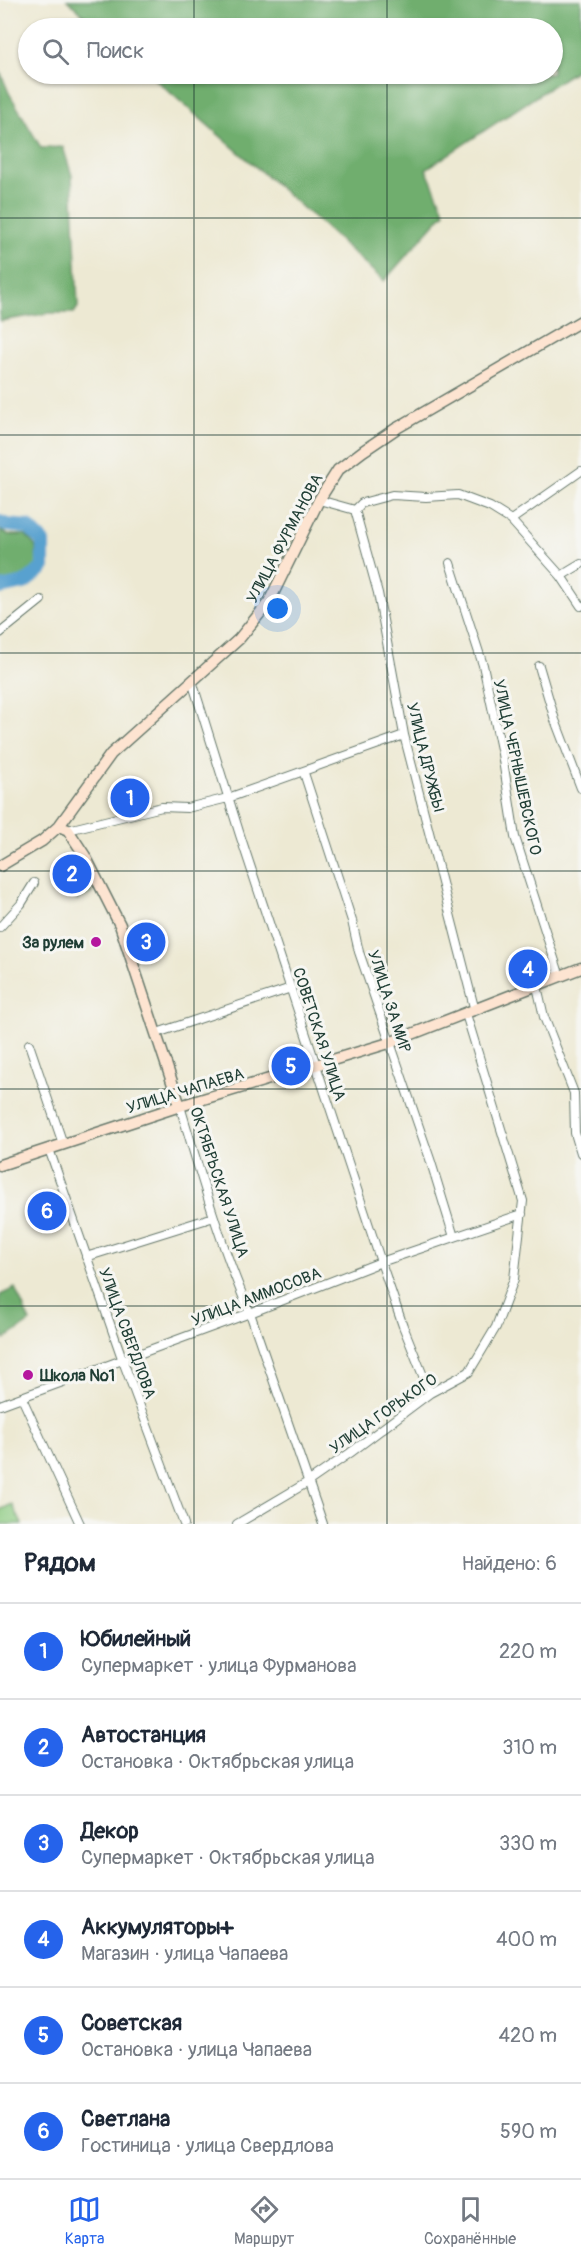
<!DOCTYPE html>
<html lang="ru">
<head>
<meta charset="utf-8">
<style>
  :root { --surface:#fff; --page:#f6f6f7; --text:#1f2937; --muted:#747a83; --line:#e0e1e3; --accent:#2563eb }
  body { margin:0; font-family:Pangolin,sans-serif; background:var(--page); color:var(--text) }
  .you { position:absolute; left:278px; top:609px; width:21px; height:21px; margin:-15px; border:4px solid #fff; border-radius:50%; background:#1a73e8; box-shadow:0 0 0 9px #1a73e833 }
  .badge { display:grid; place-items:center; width:39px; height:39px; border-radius:50%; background:var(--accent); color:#fff; font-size:20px; font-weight:700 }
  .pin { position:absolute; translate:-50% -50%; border:3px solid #fff; box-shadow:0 2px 6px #0006 }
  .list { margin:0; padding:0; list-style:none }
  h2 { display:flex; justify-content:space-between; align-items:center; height:78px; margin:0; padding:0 24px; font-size:26px }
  h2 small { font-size:20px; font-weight:400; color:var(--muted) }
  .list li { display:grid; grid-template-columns:39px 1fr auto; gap:18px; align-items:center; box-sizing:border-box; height:96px; padding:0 24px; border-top:2px solid var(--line) }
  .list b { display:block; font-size:22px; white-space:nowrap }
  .list p { margin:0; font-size:20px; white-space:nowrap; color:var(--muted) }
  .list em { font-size:20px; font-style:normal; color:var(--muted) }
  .icon { flex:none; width:33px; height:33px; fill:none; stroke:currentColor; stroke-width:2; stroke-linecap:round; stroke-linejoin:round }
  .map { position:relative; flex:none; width:581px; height:1524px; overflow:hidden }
  .search { position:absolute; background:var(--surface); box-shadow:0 2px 4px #0004; left:18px; right:18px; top:18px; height:66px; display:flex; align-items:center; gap:15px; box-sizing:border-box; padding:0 21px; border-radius:33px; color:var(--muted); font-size:22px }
  .sheet { height:654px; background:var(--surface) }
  nav { display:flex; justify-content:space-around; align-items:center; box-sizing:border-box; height:84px; border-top:2px solid var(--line); background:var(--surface); font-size:16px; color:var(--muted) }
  nav a { display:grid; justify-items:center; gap:3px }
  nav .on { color:var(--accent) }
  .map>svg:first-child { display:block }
</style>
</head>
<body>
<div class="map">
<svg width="581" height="1524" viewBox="0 0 581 1524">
  <rect width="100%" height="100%" fill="#f6f6f2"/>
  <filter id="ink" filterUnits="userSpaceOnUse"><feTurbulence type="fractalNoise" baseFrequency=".0167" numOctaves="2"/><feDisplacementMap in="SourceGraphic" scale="12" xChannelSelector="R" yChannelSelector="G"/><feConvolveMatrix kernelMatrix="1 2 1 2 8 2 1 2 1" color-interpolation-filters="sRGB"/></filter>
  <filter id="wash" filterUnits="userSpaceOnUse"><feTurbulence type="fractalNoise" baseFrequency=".008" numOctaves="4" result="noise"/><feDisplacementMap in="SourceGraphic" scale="24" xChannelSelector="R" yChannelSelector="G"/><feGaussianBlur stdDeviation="1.35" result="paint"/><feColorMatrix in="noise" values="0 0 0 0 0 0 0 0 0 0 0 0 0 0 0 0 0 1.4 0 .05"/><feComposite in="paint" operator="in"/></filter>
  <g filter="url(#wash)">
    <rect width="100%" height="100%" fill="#ede9d3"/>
    <path fill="#8bca80" stroke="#55845a" stroke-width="1.5" d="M12 1504 22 1524H0V1510Z"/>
    <path fill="#70ae6e" stroke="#487651" stroke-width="1.5" d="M67 0H581V67L426 169 445 212 384 281 326 228 149 74H552V28H98Z
      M0 71 9 93 41 148 63 147 72 176 78 307 74 313H50L0 321Z
      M0 530 9 535H26L36 547 37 566 22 579 0 583Z
      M83 874 92 893 77 900 68 881Z
      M15 1288 30 1322 5 1339 0 1328V1295Z"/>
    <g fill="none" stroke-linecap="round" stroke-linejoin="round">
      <path stroke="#59a1cf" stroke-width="14" d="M0 522 7 525 28 527 43 542V568L24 583 0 588"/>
    </g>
  </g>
  <g filter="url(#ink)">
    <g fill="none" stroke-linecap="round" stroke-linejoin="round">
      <g stroke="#67796c" stroke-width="10">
        <path id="street" d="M319 500 355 510 362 503 392 495 426 497 458 495 490 507 511 520 561 576 581 606
          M355 510 378 593 404 735 475 1011
          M511 520 581 471
          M450 563 483 665 502 754 515 837 560 977
          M561 576 581 564
          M0 633 41 600
          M539 666 555 720 581 788
          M192 681 240 835 381 1262 403 1326 430 1393
          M304 773 352 921 359 952 430 1159 454 1237
          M68 830 162 807 187 808 228 798 404 735
          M0 927 21 904 34 883
          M537 986 544 1017 574 1093 575 1133 581 1153
          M157 1033 291 988
          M29 1044 63 1144
          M180 1106C201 1176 221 1247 250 1313L323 1524
          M49 1149 123 1361 184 1524
          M86 1257 214 1217
          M22 1398 80 1524
          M0 1405 250 1313 381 1262 522 1214
          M237 1524 308 1482 350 1453 430 1393 469 1372 496 1327 514 1279 523 1201 466 1014"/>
      </g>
      <g stroke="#67796c" stroke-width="13">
        <path id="secondary" d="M59 826 68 830 85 856 120 925 180 1106
          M0 866 42 841 59 826 111 754 239 639 269 602 319 500 338 470 363 451 397 428 581 321
          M0 1165 180 1106 389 1043 581 968"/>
      </g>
      <use href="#street" stroke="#fff" stroke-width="8"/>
      <use href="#secondary" stroke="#fde4d1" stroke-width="10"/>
    </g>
  </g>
  <path fill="none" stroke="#1f3d34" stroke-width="1.5" stroke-opacity="0.55" d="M194 0V28M387 0V28M194 74V1524M387 74V1524M0 218H581M0 435H581M0 653H581M0 871H581M0 1089H581M0 1306H581"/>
  <g fill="#b5179e" stroke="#f6f6f2" stroke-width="2">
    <circle cx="96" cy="942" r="6"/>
    <circle cx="28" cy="1375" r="6"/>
  </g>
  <g text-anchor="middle" stroke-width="6" stroke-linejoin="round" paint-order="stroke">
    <g font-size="16" fill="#1f3d34" stroke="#f6f6f2">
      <text transform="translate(284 538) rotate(-62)" y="6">УЛИЦА ФУРМАНОВА</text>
      <text transform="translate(426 757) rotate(76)" y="6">УЛИЦА ДРУЖБЫ</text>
      <text transform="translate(518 767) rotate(78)" y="6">УЛИЦА ЧЕРНЫШЕВСКОГО</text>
      <text transform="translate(390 1001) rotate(72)" y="6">УЛИЦА ЗА МИР</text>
      <text transform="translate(320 1034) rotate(72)" y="6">СОВЕТСКАЯ УЛИЦА</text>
      <text transform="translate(185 1090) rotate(-17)" y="6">УЛИЦА ЧАПАЕВА</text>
      <text transform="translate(220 1182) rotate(72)" y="6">ОКТЯБРЬСКАЯ УЛИЦА</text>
      <text transform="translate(256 1296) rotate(-21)" y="6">УЛИЦА АММОСОВА</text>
      <text transform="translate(128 1333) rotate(70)" y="6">УЛИЦА СВЕРДЛОВА</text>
      <text transform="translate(383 1413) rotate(-35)" y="6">УЛИЦА ГОРЬКОГО</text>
    </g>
    <g font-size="16" font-weight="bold" fill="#1f3d34" stroke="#f6f6f2" text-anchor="end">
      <text x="84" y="948">За рулем</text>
      <text x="40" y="1381" text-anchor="start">Школа №1</text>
    </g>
  </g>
</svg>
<div class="you"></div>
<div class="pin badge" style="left:130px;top:798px">1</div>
<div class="pin badge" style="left:72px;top:874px">2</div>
<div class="pin badge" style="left:146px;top:942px">3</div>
<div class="pin badge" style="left:528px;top:969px">4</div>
<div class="pin badge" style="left:291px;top:1066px">5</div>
<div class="pin badge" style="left:47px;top:1211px">6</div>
<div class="search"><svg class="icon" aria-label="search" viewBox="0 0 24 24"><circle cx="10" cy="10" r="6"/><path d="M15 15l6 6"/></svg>Поиск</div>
</div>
<section class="sheet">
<h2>Рядом<small>Найдено: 6</small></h2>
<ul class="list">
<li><span class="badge">1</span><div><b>Юбилейный</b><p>Супермаркет · улица Фурманова</p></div><em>220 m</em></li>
<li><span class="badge">2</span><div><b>Автостанция</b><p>Остановка · Октябрьская улица</p></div><em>310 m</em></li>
<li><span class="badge">3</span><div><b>Декор</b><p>Супермаркет · Октябрьская улица</p></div><em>330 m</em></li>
<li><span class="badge">4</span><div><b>Аккумуляторы+</b><p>Магазин · улица Чапаева</p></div><em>400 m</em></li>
<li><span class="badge">5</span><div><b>Советская</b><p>Остановка · улица Чапаева</p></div><em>420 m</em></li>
<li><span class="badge">6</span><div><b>Светлана</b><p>Гостиница · улица Свердлова</p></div><em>590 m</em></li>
</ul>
</section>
<nav>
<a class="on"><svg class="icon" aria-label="map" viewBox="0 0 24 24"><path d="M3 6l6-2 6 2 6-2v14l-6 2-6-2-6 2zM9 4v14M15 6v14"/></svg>Карта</a>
<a><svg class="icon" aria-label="directions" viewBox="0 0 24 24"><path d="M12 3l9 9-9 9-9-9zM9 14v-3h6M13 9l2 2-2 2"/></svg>Маршрут</a>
<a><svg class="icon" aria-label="saved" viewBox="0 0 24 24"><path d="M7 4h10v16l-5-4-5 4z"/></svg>Сохранённые</a>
</nav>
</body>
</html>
